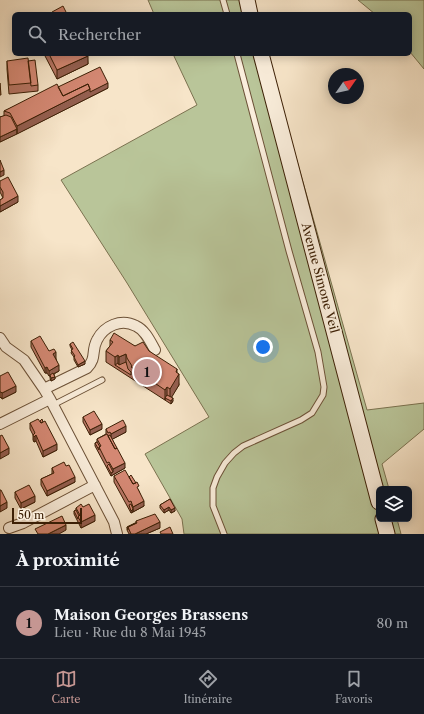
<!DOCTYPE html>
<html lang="fr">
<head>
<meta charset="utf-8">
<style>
  :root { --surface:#171b24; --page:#242831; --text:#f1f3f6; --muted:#9ea1a6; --line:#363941; --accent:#c59692 }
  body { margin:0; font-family:"Libre Caslon Text",serif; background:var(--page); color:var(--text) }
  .controls { position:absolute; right:12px; bottom:12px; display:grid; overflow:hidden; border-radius:6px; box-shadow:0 2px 10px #0003 }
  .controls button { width:36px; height:36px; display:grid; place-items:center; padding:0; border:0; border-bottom:1px solid var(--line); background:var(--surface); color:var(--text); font:20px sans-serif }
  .compass { position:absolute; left:328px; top:68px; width:36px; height:36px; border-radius:50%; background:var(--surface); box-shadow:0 2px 10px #0003; rotate:56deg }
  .scale { position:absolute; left:12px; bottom:10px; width:70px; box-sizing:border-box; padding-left:4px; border:2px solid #3d2006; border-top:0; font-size:11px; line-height:14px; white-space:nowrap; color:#3d2006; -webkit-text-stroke:3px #faeedc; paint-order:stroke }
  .you { position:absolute; left:263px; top:347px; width:14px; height:14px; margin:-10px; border:3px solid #fff; border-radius:50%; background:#1a73e8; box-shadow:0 0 0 6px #1a73e833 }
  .badge { display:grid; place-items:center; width:26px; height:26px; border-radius:50%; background:var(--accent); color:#111; font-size:13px; font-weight:700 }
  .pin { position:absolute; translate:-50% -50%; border:2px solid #fff; box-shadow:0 1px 4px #0006 }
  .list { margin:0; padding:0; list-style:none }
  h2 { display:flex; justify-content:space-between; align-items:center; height:52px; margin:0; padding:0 16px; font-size:17px }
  h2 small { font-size:13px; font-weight:400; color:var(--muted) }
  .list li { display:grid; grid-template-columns:26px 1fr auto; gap:12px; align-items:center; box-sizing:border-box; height:72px; padding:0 16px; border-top:1px solid var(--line) }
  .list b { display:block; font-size:15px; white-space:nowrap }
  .list p { margin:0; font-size:13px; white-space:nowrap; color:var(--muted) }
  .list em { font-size:13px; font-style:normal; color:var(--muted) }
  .icon { flex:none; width:22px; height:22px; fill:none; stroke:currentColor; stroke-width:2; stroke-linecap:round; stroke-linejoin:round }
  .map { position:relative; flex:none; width:424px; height:534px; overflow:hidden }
  .search { position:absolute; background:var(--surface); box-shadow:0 2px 10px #0003; left:12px; right:12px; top:12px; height:44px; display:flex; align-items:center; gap:10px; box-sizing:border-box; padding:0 14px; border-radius:6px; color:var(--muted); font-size:15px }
  .sheet { height:124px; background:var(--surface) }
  nav { display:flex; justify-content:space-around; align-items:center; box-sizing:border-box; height:56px; border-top:1px solid var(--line); background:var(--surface); font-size:11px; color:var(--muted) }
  nav a { display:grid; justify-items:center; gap:2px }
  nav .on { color:var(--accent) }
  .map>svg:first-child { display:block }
</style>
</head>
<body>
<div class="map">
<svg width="424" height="534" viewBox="0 0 424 534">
  <rect width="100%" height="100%" fill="#f7e5c9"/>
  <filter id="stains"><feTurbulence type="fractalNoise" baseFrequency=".005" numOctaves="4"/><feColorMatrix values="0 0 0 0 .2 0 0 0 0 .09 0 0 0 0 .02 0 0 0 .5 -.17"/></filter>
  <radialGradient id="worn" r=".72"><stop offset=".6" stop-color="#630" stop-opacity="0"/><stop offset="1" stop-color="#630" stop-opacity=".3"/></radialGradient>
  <path fill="#b9c599" stroke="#7b7250" d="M148 0H253L256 14H154Z
    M358 0H424V69L410 52V14H375Z
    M173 54H267L367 410 424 403V429L382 464 389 489H379V519H397L401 534H184L182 519 145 454 209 417 127 283 61 180 197 105Z"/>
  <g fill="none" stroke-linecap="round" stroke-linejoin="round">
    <g stroke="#6c5137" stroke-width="7">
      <path id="service" d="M223 0 227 14
        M53 405 102 380
        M224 534 213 506V488L217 477 225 463 234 453 243 446 301 420 312 413 323 395 324 387 318 352 289 251 237 54"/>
    </g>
    <g stroke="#6c5137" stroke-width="12">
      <path id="minor" d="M0 338 6 347 24 360 44 389
        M50 399 114 522 117 534
        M0 424 50 399 44 389 87 368C97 358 91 351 97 340 104 326 121 318 136 326 145 330 150 341 155 350
        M9 528 23 523 95 485"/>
    </g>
    <g stroke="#3d2006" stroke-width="17">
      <path id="secondary" d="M247 0 250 14
        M261 54 379 502
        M383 519 387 534"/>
    </g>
    <use href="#service" stroke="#faeedc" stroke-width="5"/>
    <use href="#minor" stroke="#faeedc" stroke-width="10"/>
    <use href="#secondary" stroke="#faeedc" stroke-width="15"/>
  </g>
  <path fill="#b67563" stroke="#3d2006" d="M44 54H87L88 64 57 79Z
    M7 61 38 85V91L9 94 7 69Z
    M58 87 108 88 0 142V117L4 116V111Z
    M0 181 18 202 0 212V200L3 198 0 192Z
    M110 340 135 346 149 351 177 373 179 385 171 397 173 401 171 404 106 362V351L110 346Z
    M31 341 49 351 56 358 59 371 54 374 55 379 51 381 50 378V376H49L47 373H45L31 347Z
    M70 344 85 364 78 367 74 360V357L71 353 72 350 70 346Z
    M0 376 16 392 2 399 1 397 0 398Z
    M83 417 102 429 90 435 83 422Z
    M30 423 57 450 43 457 36 441 34 442 33 440V435L30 429Z
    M106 429 126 432 112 439 125 468 111 476 95 446V443L97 442V439L106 434Z
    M66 466 75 482 47 496 41 485V479L52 474V468Z
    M114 476 129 477 139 491 144 506 131 513 114 482Z
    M15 492 35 502 21 509 15 498Z
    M170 499 175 511 171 513 169 510 164 513 160 508V505Z
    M83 507 95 521 81 528 74 514V511L76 510V508Z
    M136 521 160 528 146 534H129L127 530V527L136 523Z"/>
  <path fill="#945f50" stroke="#3d2006" d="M88 56V64L57 79V70Z
    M108 83V88L17 134V126L88 90Z
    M17 129V134L0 142V137Z
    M4 170V175L0 177V172Z
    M18 196V202L0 212V206Z
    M56 352V358L53 359V354Z
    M126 354V365L119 368V357Z
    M118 355V366L115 365V357Z
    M85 361V364L78 367V365Z
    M59 365V371L49 376V371Z
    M47 367V373H45V368Z
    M177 369V377L179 374V385L170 400V389L176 372Z
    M55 377V379L51 381V378Z
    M16 386V392L2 399V393Z
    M167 387V398H165V400V390Z
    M173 398V401L171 404V401Z
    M102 424V429L90 435V430Z
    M126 426V432L111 440V434Z
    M36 435V441L34 442V437Z
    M57 444V450L43 457V451Z
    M9 448V454L0 459V453Z
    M125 463V468L111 476V473L113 472V469Z
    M75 477V482L47 496V491Z
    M35 496V502L21 509V503Z
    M144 501V506L133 512V507Z
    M7 502V508L0 512V506Z
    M169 507V510L164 513V510Z
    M175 508V511L171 513V510Z
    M133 509V512L131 513V511Z
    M95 515V521L81 528V522Z
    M160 522V528L146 534H135Z
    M66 525V530L59 534H48Z"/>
  <path fill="#d48873" stroke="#3d2006" d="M63 6 67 14H53L52 12Z
    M49 54H87L88 56 57 70Z
    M28 58 31 83 9 85 7 61Z
    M35 60 38 85 31 86 28 61Z
    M100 67 108 83 90 92V89L88 84 63 96 58 87Z
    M0 83 1 95H0Z
    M57 84 63 96 88 84 90 89 17 126 10 113 4 111Z
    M6 115 11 117 17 129 0 137V117Z
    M0 160 4 170 0 172Z
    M8 177 18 196 0 206V200L3 198V192L0 187V181Z
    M114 333 135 346 143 342 149 351 177 369 176 372 179 374 170 389 167 387 165 390 131 367 132 366 127 358 126 354 119 357 118 355 115 357 106 351 113 342 110 340Z
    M40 336 49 351 54 349 56 352 53 354 59 365 49 371 47 367 45 368 31 341Z
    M73 342 85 361 78 365 74 357 75 356 71 350 73 349 70 344Z
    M126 362 128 369 131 372V375L115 365 118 363 119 365Z
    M8 372 16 386 2 393 1 392H0V376Z
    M53 373 55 377 51 378 50 375Z
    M167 395 173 398 171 401 165 398Z
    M94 411 102 424 90 430 83 417Z
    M38 419 41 423 45 421 57 444 43 451 36 435 34 437 33 435 35 433 30 423Z
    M42 419 43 422 41 423 40 421Z
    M123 420 126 426 111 434 110 432 108 433 106 429Z
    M107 434 115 449 117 448 125 463 113 469 109 462 107 463 99 447 101 446 97 439Z
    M2 435 9 448 0 453V436Z
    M110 435 117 448 115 449 108 436Z
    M97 442 100 447H99V450L95 443Z
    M64 462 66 466 69 465 75 477 47 491 41 479 54 473 52 468Z
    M109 464 113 472 111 473 107 466Z
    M125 470 133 484 137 482 139 486 137 487 144 501 133 507 131 501 129 502 114 476Z
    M131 475 136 483 133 484 129 477Z
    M29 485 35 496 21 503 15 492Z
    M0 490H1L7 502 0 506Z
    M170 499 175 508 171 510 169 507 164 510 160 505Z
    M81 504 83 507 89 504 95 515 81 522 78 517 80 515 76 508Z
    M131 504 133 509 131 511 129 505Z
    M76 510 79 516 78 517V519L74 511Z
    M155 514 160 522 135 534H131L128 527 137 523 136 521Z
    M62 516 66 525 48 534H38L35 529Z
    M135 523H136L128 527V530L127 527Z
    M170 527 173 534H161L160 532Z"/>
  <g text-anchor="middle" stroke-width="3" stroke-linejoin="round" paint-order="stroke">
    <g font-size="12" fill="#3d2006" stroke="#faeedc">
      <text transform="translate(320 278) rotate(75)" y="4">Avenue Simone Veil</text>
    </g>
  </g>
  <rect width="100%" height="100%" filter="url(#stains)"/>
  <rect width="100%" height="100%" fill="url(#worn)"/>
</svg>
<div class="controls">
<button><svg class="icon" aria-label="layers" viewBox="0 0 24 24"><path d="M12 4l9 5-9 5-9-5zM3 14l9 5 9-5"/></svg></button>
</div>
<svg class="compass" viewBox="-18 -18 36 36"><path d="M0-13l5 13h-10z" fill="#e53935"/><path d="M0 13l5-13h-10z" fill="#9ea1a6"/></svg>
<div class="scale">50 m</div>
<div class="you"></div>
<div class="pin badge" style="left:147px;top:372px">1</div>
<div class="search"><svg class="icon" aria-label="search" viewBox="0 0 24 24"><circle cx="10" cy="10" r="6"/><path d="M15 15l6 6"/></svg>Rechercher</div>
</div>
<section class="sheet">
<h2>À proximité<small></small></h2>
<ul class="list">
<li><span class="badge">1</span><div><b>Maison Georges Brassens</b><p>Lieu · Rue du 8 Mai 1945</p></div><em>80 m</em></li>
</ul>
</section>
<nav>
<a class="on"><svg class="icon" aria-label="map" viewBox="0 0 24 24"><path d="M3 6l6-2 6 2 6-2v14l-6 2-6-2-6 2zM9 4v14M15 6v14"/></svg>Carte</a>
<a><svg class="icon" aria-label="directions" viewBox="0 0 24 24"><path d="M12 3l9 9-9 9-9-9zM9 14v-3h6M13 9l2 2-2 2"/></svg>Itinéraire</a>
<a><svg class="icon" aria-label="saved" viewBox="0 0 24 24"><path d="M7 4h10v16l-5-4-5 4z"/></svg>Favoris</a>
</nav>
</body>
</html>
